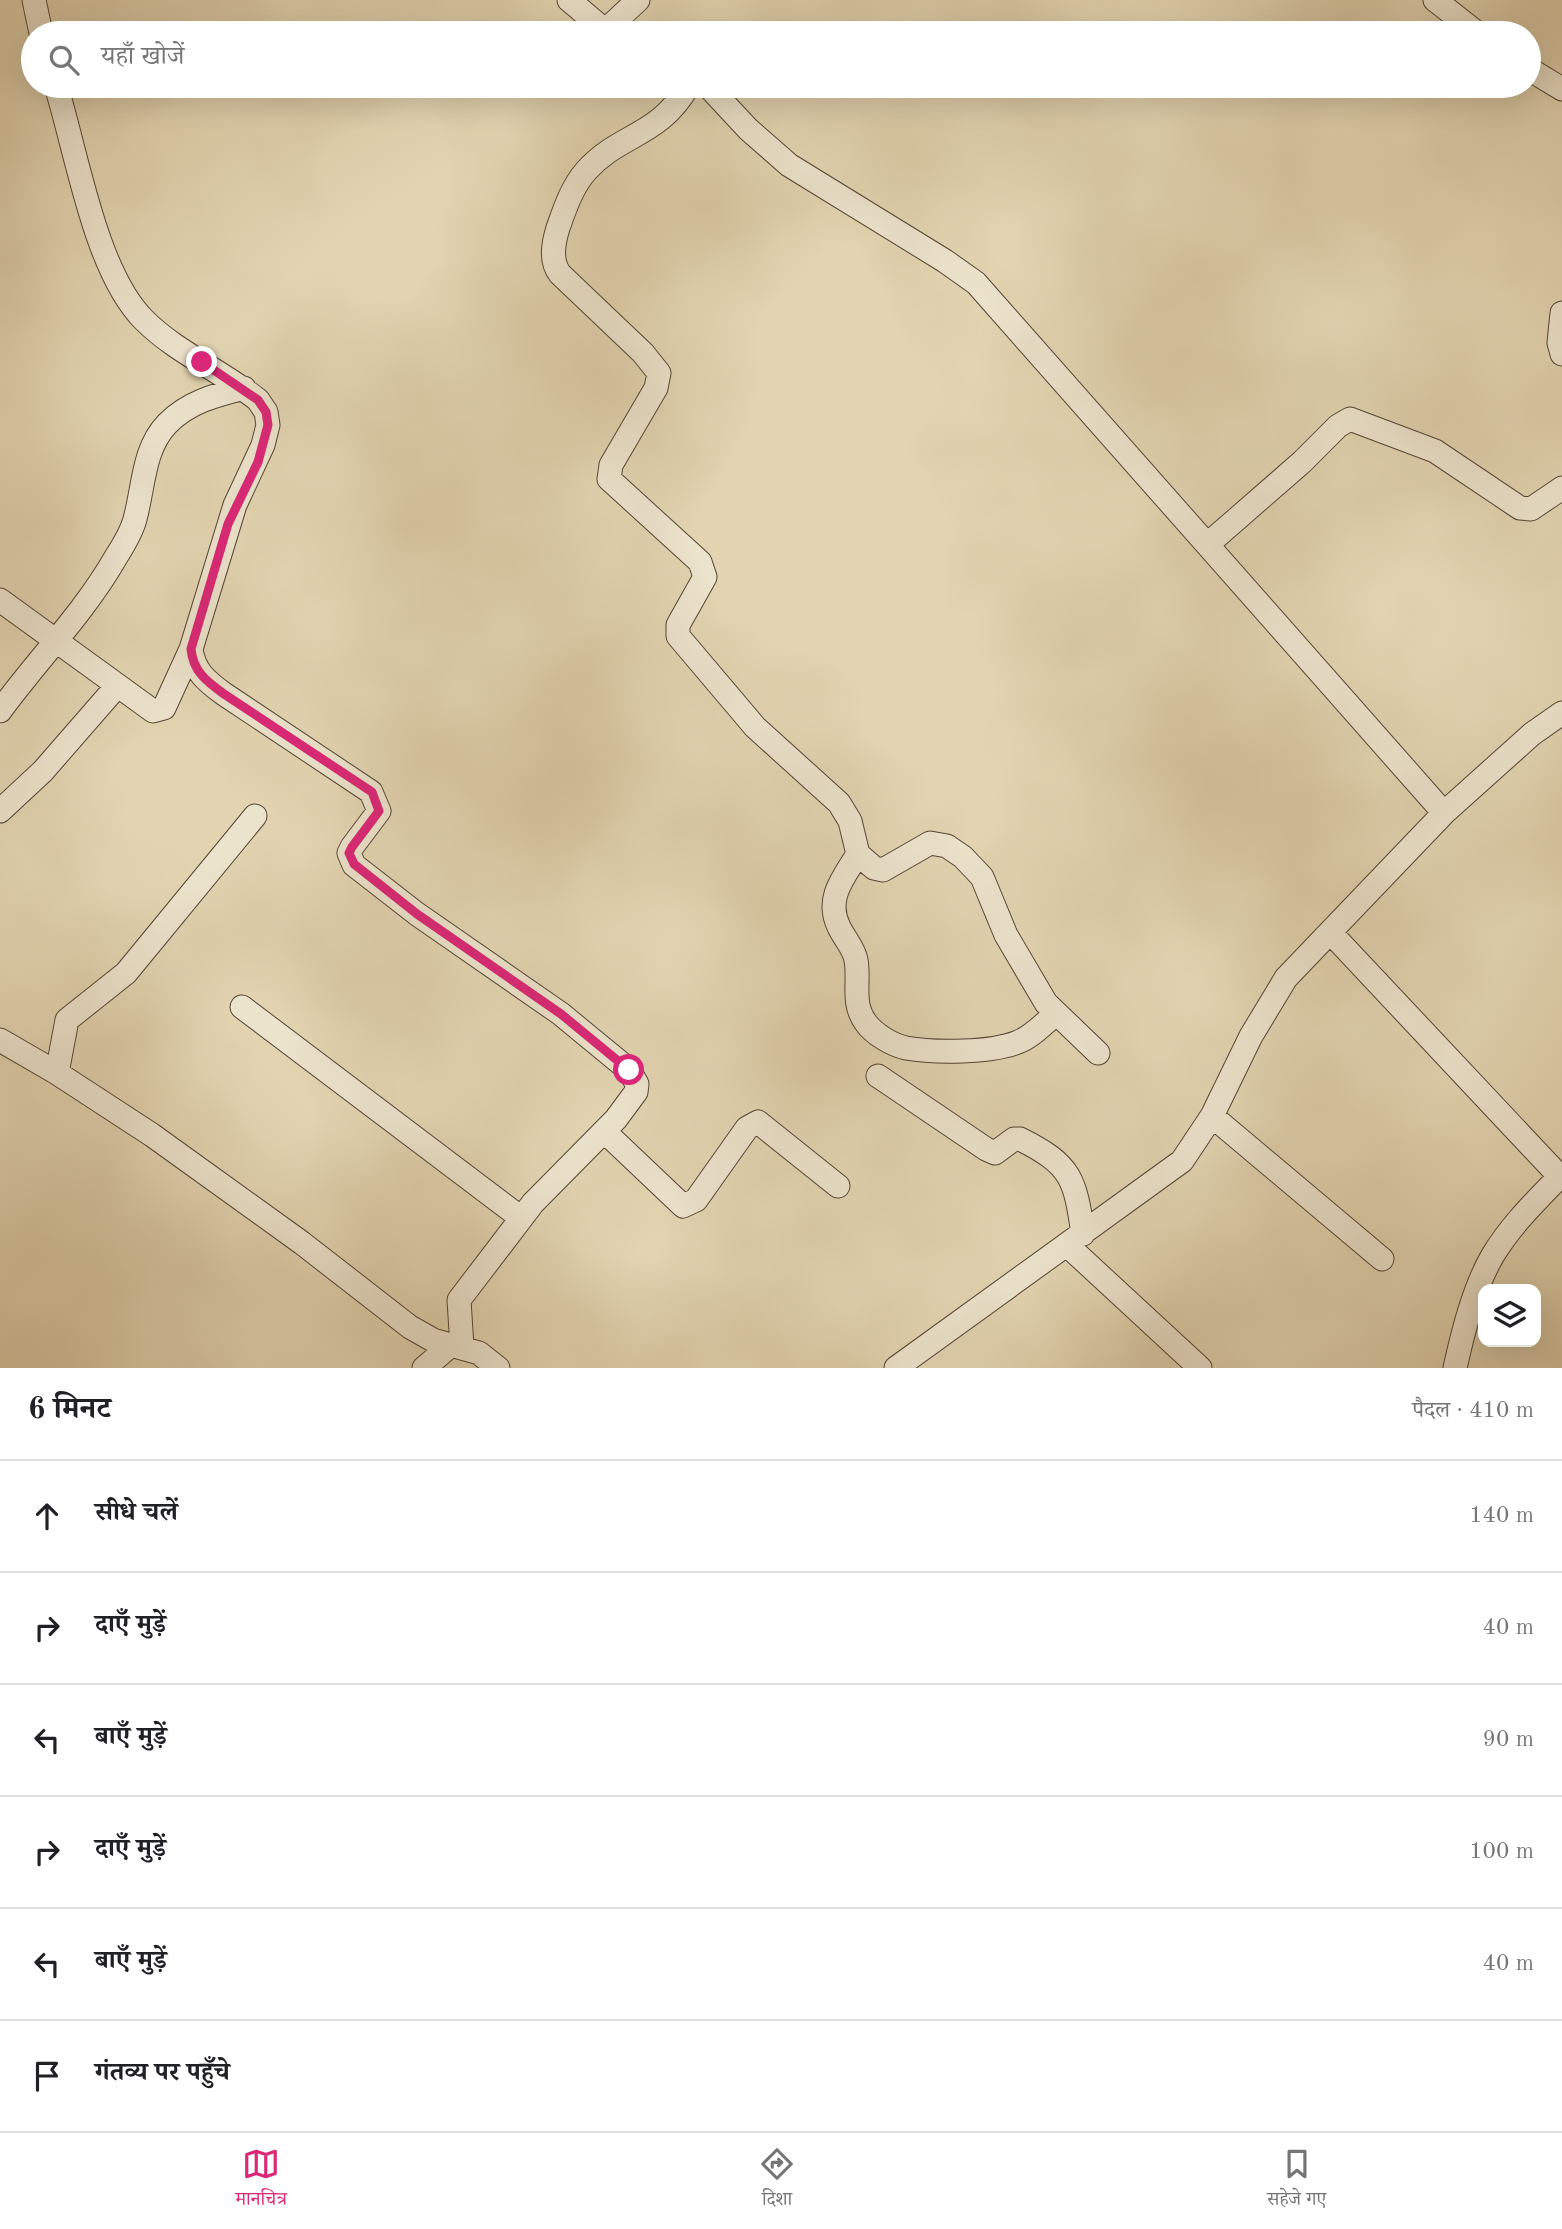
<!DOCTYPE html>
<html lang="hi">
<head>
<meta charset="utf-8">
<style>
  :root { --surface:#fff; --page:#f6f6f6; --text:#202124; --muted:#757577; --line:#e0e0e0; --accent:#db2777 }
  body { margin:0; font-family:"Old Standard TT","Noto Serif Devanagari",serif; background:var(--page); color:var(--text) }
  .controls { position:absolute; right:21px; bottom:21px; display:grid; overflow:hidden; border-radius:14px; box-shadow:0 7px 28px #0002 }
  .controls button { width:63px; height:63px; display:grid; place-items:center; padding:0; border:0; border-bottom:2px solid var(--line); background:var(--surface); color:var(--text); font:35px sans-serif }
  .stop { position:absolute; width:21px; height:21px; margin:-16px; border:5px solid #db2777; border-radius:50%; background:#fff }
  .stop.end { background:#db2777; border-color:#fff; box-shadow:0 2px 7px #0008 }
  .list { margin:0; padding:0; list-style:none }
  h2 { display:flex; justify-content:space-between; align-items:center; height:91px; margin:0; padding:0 28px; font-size:30px }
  h2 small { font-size:23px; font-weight:400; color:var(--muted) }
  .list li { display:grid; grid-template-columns:46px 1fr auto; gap:21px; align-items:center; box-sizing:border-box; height:112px; padding:0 28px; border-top:2px solid var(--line) }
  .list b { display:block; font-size:26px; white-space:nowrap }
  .list em { font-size:23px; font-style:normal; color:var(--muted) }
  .icon { flex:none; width:38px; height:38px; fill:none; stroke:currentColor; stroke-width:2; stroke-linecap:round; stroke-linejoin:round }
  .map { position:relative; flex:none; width:1562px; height:1368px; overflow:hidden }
  .search { position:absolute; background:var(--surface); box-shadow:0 7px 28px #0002; left:21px; right:21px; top:21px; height:77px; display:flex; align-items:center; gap:18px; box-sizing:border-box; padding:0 24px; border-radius:38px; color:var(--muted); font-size:26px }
  .sheet { height:763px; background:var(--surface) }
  nav { display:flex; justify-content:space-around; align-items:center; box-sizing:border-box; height:98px; border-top:2px solid var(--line); background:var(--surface); font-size:19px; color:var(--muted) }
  nav a { display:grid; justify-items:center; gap:4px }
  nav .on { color:var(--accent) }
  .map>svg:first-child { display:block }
</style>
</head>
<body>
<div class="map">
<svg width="1562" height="1368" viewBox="0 0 1562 1368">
  <rect width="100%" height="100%" fill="#e2d4b1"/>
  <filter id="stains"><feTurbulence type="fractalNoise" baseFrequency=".00286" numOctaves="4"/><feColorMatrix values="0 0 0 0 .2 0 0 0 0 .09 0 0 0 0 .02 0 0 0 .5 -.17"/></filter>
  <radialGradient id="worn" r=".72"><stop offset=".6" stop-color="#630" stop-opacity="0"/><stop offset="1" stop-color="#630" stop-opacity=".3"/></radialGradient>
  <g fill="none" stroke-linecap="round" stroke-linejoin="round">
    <g stroke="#544533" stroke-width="25">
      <path id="minor" d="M34 0 41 33
        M569 0 608 33
        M1435 0 1477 33
        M605 31 638 0
        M1529 69 1562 89
        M56 86C77 153 95 271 144 320 177 353 222 371 258 400L266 412 268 425 263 445 235 505 191 649C194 671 206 681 224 694L371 792 379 811 352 847 349 853 354 865 417 914 561 1014 629 1070 637 1084 636 1092 616 1119 533 1203 459 1300 462 1347
        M688 86C659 137 620 133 586 171 572 187 565 208 558 228 553 244 550 261 560 274L643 353 659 373 656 388 611 465 609 479 700 562 705 577 678 625V636L755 727 839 803 850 821 858 854 874 868 883 870 930 843 947 846 963 857 982 877 1006 935 1046 1003 1098 1053
        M708 86 748 129 789 165 945 261 976 283 1444 813
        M1562 313 1559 343 1562 354
        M1208 544 1302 462 1338 426 1350 419 1435 451 1520 508 1531 509 1562 488
        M0 600 153 711 164 708 191 649
        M0 711C38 659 84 613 116 557 123 546 132 531 135 519 144 486 143 449 167 424 188 402 216 395 244 388
        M0 811 43 771 117 686
        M858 854C843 878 825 899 839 927 844 938 854 948 856 960 860 982 851 1003 866 1023 874 1034 892 1045 906 1048 934 1053 992 1053 1018 1042 1032 1037 1044 1023 1056 1014
        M1330 932 1562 1179
        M242 1007 521 1218
        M0 1040 57 1073 152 1135 302 1243 410 1327 433 1340 479 1353 498 1368
        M57 1073 67 1020 126 973 255 816
        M878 1076 986 1149 995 1153 1014 1139H1020C1072 1165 1075 1179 1083 1234
        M1212 1116 1382 1259
        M605 1132 683 1206 696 1200 747 1128 758 1122 838 1186
        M1067 1245 1200 1368
        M424 1368 450 1346
        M896 1368 1182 1161 1212 1116 1251 1036 1286 978 1444 813 1532 734 1562 713
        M1455 1368C1463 1332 1474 1287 1493 1255 1511 1225 1536 1201 1560 1176"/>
    </g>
    <use href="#minor" stroke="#ece3cc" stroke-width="23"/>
  </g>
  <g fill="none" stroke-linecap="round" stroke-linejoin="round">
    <path stroke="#db2777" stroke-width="9" d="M202 362 258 400 266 412 268 425 258 462 228 524 191 649C193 671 206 681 224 694L372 792 379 811 352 847 349 853 354 864 417 914 561 1014 629 1070"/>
  </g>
  <rect width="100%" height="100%" filter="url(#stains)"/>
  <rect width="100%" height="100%" fill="url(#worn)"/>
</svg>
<div class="controls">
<button><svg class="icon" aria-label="layers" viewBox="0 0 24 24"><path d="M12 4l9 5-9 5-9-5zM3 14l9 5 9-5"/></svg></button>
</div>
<div class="stop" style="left:629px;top:1070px"></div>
<div class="stop end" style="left:202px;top:362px"></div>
<div class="search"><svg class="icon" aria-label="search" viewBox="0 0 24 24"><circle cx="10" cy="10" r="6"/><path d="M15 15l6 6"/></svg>यहाँ खोजें</div>
</div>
<section class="sheet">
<h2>6 मिनट<small>पैदल · 410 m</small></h2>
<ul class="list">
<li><svg class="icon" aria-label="ahead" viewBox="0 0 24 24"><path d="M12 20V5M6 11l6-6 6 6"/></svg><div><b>सीधे चलें</b></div><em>140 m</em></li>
<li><svg class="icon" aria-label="right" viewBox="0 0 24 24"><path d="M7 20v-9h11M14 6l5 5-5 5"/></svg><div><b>दाएँ मुड़ें</b></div><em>40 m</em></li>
<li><svg class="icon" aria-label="left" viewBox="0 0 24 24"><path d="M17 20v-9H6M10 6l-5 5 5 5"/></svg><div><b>बाएँ मुड़ें</b></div><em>90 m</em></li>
<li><svg class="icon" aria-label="right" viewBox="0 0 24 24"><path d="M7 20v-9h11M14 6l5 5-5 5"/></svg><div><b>दाएँ मुड़ें</b></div><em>100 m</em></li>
<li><svg class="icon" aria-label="left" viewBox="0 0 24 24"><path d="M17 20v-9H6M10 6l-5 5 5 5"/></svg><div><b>बाएँ मुड़ें</b></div><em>40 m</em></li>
<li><svg class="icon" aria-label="arrive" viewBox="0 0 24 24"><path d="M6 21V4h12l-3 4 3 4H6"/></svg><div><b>गंतव्य पर पहुँचे</b></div></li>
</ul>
</section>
<nav>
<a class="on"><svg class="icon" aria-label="map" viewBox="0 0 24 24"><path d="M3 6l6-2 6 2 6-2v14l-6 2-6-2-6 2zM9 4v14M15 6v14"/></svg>मानचित्र</a>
<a><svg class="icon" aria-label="directions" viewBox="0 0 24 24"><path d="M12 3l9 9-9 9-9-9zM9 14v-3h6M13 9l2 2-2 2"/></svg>दिशा</a>
<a><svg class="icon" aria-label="saved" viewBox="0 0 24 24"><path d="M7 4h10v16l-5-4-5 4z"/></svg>सहेजे गए</a>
</nav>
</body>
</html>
